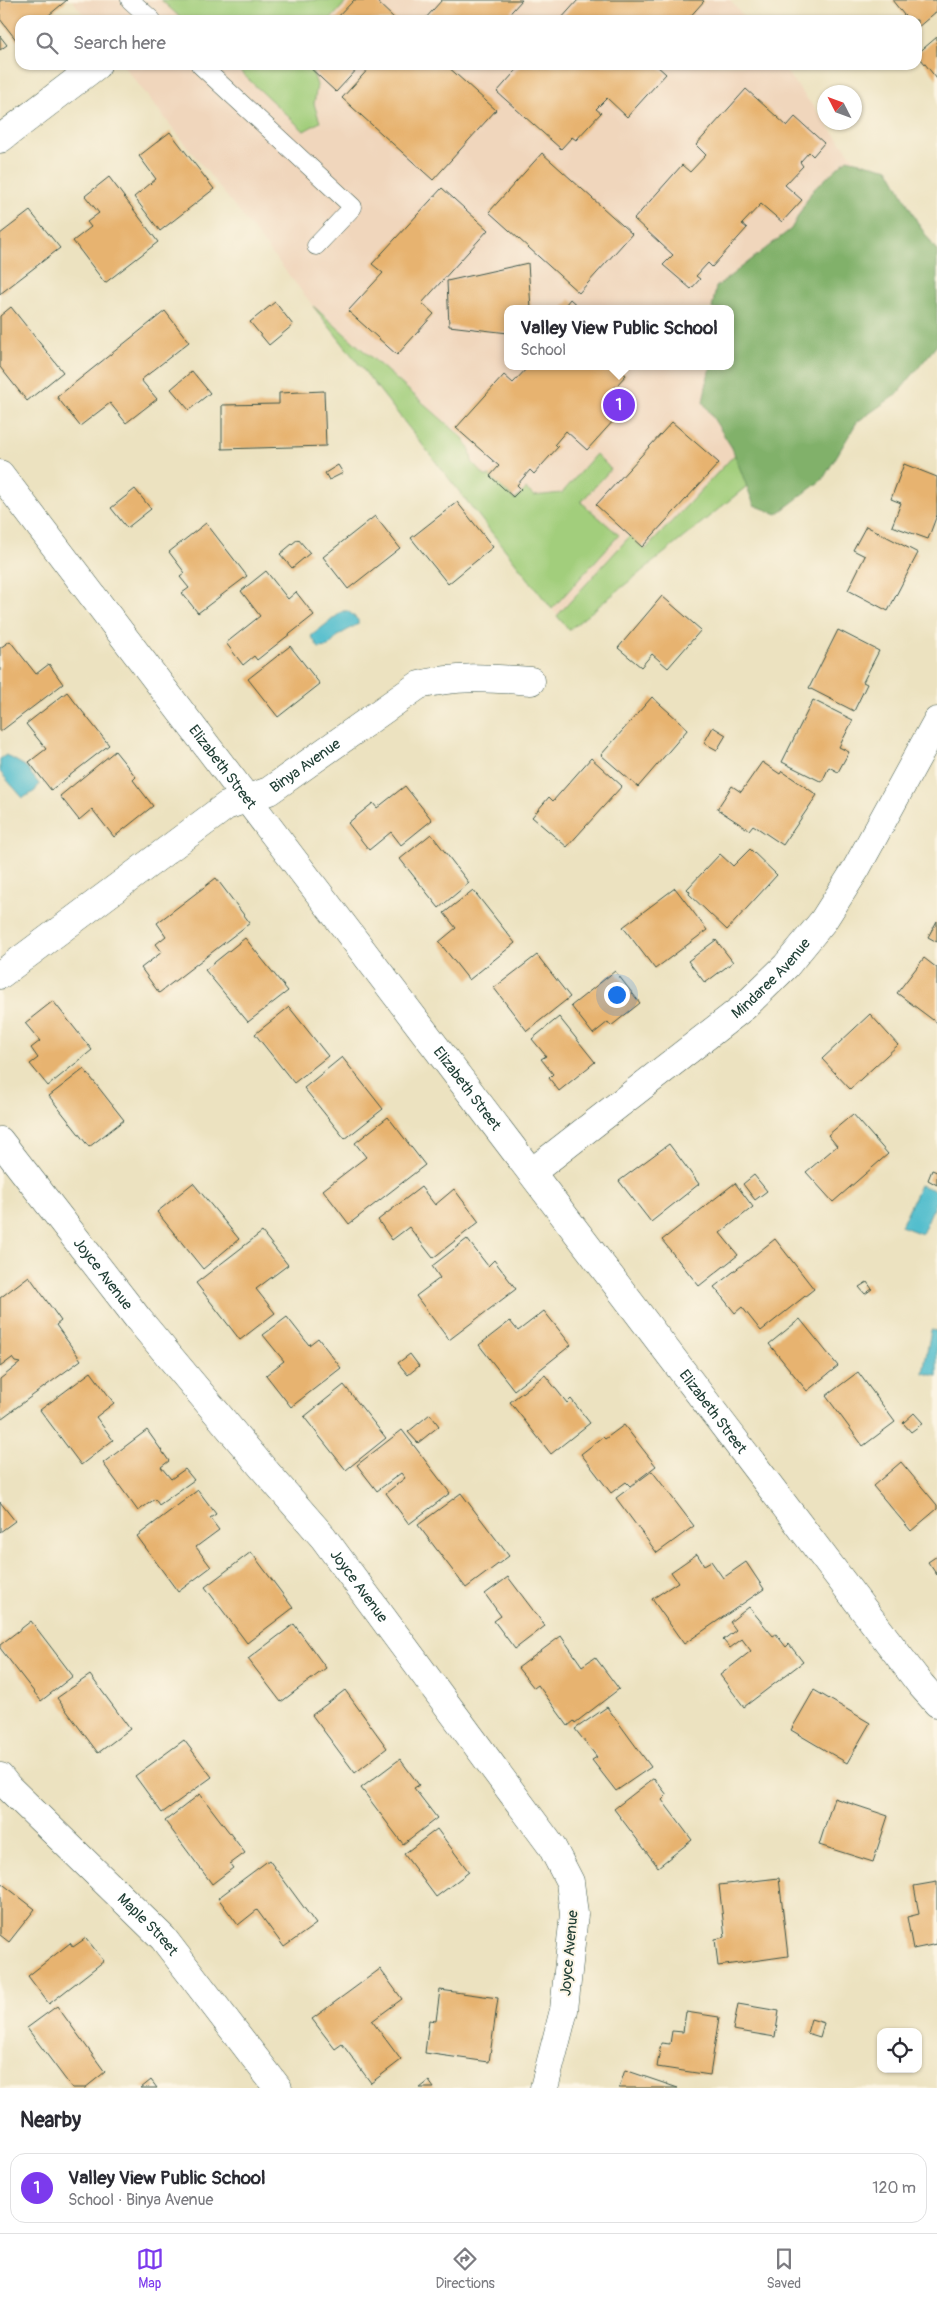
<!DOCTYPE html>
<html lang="en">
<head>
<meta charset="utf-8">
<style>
  :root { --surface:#fff; --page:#f2f2f3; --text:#2b2b33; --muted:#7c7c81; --line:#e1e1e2; --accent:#7c3aed }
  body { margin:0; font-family:Pangolin,sans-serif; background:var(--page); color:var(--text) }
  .controls { position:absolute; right:15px; bottom:15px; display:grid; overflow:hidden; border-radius:10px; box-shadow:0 1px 4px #0004 }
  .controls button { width:45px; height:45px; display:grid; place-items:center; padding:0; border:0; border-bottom:1px solid var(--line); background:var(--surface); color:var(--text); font:25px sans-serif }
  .compass { position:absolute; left:817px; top:85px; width:45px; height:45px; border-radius:50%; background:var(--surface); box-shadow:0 1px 4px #0004; rotate:312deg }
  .you { position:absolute; left:616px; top:994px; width:18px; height:18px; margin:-12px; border:4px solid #fff; border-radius:50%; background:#1a73e8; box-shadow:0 0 0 8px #1a73e833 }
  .badge { display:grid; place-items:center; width:32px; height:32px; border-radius:50%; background:var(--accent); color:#fff; font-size:16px; font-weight:700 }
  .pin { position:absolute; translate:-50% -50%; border:2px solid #fff; box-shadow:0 1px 5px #0006 }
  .popup { position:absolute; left:504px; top:305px; width:230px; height:65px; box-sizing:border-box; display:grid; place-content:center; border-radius:10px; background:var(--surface); filter:drop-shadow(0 1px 4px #0005); font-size:16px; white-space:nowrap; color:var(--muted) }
  .popup b { font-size:19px; color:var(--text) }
  .popup::after { content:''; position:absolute; left:50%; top:100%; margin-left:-10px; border:10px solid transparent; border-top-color:var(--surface) }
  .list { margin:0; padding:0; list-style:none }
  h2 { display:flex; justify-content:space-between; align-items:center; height:65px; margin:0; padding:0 20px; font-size:21px }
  h2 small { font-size:16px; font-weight:400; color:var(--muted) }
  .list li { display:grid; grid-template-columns:32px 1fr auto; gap:15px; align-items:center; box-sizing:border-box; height:70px; margin:0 10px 10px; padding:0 10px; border:1px solid var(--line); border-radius:15px }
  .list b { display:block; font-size:19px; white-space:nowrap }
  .list p { margin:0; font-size:16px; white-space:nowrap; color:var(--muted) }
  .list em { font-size:16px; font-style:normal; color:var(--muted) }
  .icon { flex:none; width:28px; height:28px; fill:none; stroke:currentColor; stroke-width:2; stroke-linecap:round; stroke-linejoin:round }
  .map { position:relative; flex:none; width:937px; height:2088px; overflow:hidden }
  .search { position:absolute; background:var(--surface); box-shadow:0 1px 4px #0004; left:15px; right:15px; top:15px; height:55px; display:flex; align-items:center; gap:12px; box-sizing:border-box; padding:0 18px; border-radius:15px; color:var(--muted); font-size:19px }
  .sheet { height:145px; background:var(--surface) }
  nav { display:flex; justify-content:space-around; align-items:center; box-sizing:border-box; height:70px; border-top:1px solid var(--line); background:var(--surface); font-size:14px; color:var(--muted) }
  nav a { display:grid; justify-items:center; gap:2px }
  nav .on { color:var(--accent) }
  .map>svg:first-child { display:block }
</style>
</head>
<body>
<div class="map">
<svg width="937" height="2088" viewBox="0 0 937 2088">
  <rect width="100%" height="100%" fill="#fcf5e5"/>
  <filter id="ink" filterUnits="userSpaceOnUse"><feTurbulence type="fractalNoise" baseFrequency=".02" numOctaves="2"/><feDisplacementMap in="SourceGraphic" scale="10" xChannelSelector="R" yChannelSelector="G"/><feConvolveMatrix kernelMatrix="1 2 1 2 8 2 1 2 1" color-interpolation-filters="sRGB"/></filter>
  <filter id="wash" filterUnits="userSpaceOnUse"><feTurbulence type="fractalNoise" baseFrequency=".0096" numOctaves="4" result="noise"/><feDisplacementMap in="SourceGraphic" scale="20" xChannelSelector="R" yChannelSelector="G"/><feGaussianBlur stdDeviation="1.12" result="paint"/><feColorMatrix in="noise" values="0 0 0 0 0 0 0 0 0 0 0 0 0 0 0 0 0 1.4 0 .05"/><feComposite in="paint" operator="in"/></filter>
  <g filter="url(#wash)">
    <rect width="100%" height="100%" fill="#ece2c0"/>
    <path fill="#f0d6bc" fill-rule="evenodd" d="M72 0H730L746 20H88Z
      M123 65H781L937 266 569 630ZM508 309H730V366H508Z"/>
    <path fill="#a2ce7b" stroke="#608658" d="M161 0H348L330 20H183Z
      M233 65H310L317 85 314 104 320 122 304 131Z
      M313 306 464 439 470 450 472 462 485 476H490L515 500 526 489 534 496 562 493 596 454 611 469 581 502 619 535 552 609Z
      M739 450 757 478 569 630 557 616 630 536 645 550Z"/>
    <path fill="#81b16b" stroke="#507750" d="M847 159 889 169 919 225 937 251V345L897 394 857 422 823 479 777 514 754 505 732 448 703 402 709 371 712 366H730V309H712L716 287 791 229 812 191Z"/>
    <path fill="#53becd" stroke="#397e80" d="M343 611H348L358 620V624L339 635 328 647 319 648 311 636Z
      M6 755 25 766 39 784 35 791 23 798 0 772V759Z
      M920 1185 937 1191V1199L922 1234 901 1226Z
      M931 1330 937 1331V1376L923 1373Z"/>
    <g id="blocks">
      <path fill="#e7b36f" d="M0 0H67L43 20H20V38L17 41 0 19Z
        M354 0H375L396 20H335Z
        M442 0H522L504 20H424Z
        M578 0H702L704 1 687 20H560Z
        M892 0H937V11L917 28V20H908Z
        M0 36 7 45 0 50Z
        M937 37V79L917 54Z
        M307 65H361L336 92Z
        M372 65H446L496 110 433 180 342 98Z
        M521 65H656L666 74 627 117 607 98 596 109 601 113 576 140 572 137 561 149 497 92Z
        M746 89 787 126 795 117 824 143 813 156 809 152 800 162 803 166 785 185 802 200 782 222 761 204 742 224 747 228 712 267 708 263 696 276 700 279 691 289 663 265 673 255 634 219 682 165 690 172 706 155 696 145Z
        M170 132 214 189 160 231 134 197 156 179 139 156Z
        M542 153 632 234 579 293 489 212Z
        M109 177 158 242 105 283 73 241 91 227 87 222 99 213 85 196Z
        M442 188 488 230 422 303 434 314 397 355 348 311 383 273 372 264Z
        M30 211 60 248 0 294V234Z
        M528 263 531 309H508V333L449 326 447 281Z
        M570 299 581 309H562Z
        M275 302 293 325 269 345 250 322Z
        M11 307 63 372 27 401 0 367V316Z
        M165 311 189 342 141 380 157 399 126 423 110 403 80 426 57 397Z
        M529 366H627L622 372 626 375 608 395 624 409 587 450 566 431 555 444 558 447 534 474 530 470 517 485 521 489 513 497 490 476 499 466 456 428 504 375 513 383Z
        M192 371 210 393 189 410 171 389Z
        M324 391 326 446 222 449V405L279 404V393Z
        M672 422 719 463 642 547 596 505Z
        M904 464 937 477V515L928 539 892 526 901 503 891 499Z
        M338 465 343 473 329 480 325 473Z
        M135 489 151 509 127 528 111 508Z
        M457 502 493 547 448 584 411 538Z
        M375 516 400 548 348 589 323 557Z
        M206 523 247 576 198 613 182 593 189 588 180 577 185 573 169 552Z
        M866 526 918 553 888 611 848 590 865 556 853 550Z
        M298 539 310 553 292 568 280 554Z
        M266 571 288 599 296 592 314 615 257 660 254 656 243 665 226 643 260 616 241 591Z
        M662 596 701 630 668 668 652 654 641 667 618 648Z
        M838 630 879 651 863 682 867 684 854 711 809 688Z
        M10 641 36 674 49 664 63 684 0 732V648Z
        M290 646 320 684 278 717 248 679Z
        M67 692 109 745 51 790 29 762 46 749 26 724Z
        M652 697 688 729 638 787 601 755Z
        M813 700 853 720 839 747 849 752 838 772 829 767 822 782 782 762Z
        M713 727 726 735 717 750 704 743Z
        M115 751 136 777 133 780 153 806 114 837 92 809 79 820 60 796Z
        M591 758 622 786 567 847 532 817 549 797 553 801Z
        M762 762 780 774 782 771 817 795 783 845 753 825 749 830 717 809 732 786 741 792Z
        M405 786 432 820 401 845 391 832 369 850 348 823 373 803 377 808Z
        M431 834 469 883 439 908 400 859Z
        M750 849 777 875 727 930 689 894 690 892 687 889 720 854 733 866Z
        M216 878 250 923 159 993 141 968 162 952 156 944 166 936 157 923Z
        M675 888 707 930 655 969 623 927Z
        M473 890 515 943 469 980 439 942 456 928 444 913Z
        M937 921V942L928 937Z
        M245 938 288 991 248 1022 205 970Z
        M716 940 733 962 705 983 688 961Z
        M537 955 570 997 527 1031 494 988Z
        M924 958 937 968V1023L897 993Z
        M615 971 640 1003 611 1026 608 1022 593 1034 571 1006Z
        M53 1001 92 1050 48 1086 30 1064 38 1058 31 1048 40 1041 25 1023Z
        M289 1007 328 1056 294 1083 255 1034Z
        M870 1014 898 1045 850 1089 822 1059Z
        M559 1017 595 1062 559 1091 549 1078 553 1074 541 1059 546 1056 532 1039Z
        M342 1057 383 1109 345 1139 304 1088Z
        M84 1069 124 1120 89 1147 49 1096Z
        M853 1114 888 1154 833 1202 806 1172 837 1146 828 1135Z
        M388 1117 425 1165 349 1224 323 1190 366 1157 355 1143Z
        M669 1144 699 1184 651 1222 619 1181Z
        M932 1170 937 1172V1185L928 1180Z
        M754 1175 767 1191 755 1200 743 1184Z
        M193 1183 239 1239 203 1269 157 1212Z
        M735 1183 753 1207 720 1233 738 1255 699 1286 662 1240Z
        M421 1187 435 1205 454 1189 479 1222 433 1258 409 1227 392 1240 378 1220Z
        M262 1232 288 1265 256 1289 275 1313 240 1340 196 1283Z
        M467 1239 488 1266 494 1260 516 1289 449 1340 416 1296 440 1278 432 1266Z
        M775 1239 814 1289 761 1331 742 1307 735 1313 714 1287Z
        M29 1276 61 1321 56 1325 81 1360 2 1418 0 1414V1379L20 1363 15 1362 12 1358 0 1367V1298Z
        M867 1282 872 1289 865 1294 859 1287Z
        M544 1311 571 1345 514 1390 479 1345 510 1321 518 1331Z
        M287 1317 309 1345 318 1338 341 1368 291 1407 266 1375 284 1361 263 1335Z
        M800 1319 838 1366 807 1391 769 1344Z
        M410 1354 419 1366 408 1375 398 1363Z
        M91 1372 114 1403 96 1417 113 1440 81 1465 40 1410Z
        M858 1372 895 1422 863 1446 826 1396Z
        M545 1375 567 1403 571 1399 590 1423 551 1454 510 1402Z
        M344 1385 386 1438 346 1470 304 1417Z
        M914 1413 923 1423 911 1432 903 1423Z
        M430 1414 439 1426 418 1443 408 1432Z
        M624 1425 656 1466 630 1486 626 1482 611 1493 581 1454 603 1437 605 1439Z
        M147 1430 169 1461 161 1467 171 1479 185 1469 194 1480 159 1505 155 1499 138 1511 103 1463Z
        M402 1430 450 1493 409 1524 386 1493 405 1478 401 1473 377 1491 357 1465Z
        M901 1462 937 1505V1509L911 1531 873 1486Z
        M652 1471 694 1526 657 1553 616 1498Z
        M198 1490 216 1514 210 1518 219 1530 196 1547 211 1567 178 1592 137 1536Z
        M461 1493 509 1556 466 1588 418 1525Z
        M0 1502 15 1521 0 1532Z
        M251 1552 293 1608 247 1643 205 1587Z
        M697 1554 704 1565 711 1561 723 1578 746 1562 764 1589 684 1644 652 1599 678 1582 671 1572Z
        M937 1556V1575L928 1562Z
        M508 1577 545 1626 515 1649 494 1621 501 1616 485 1594Z
        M749 1607 773 1636 776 1634 786 1647 789 1644 803 1662 744 1707 720 1675 751 1651 742 1639 730 1648 723 1640 736 1630 730 1622Z
        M31 1621 73 1676 41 1701 0 1648V1645Z
        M294 1624 326 1668 281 1702 248 1659Z
        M561 1636 582 1666 595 1657 619 1689 575 1723 574 1721 568 1726 538 1685 534 1688 518 1668Z
        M90 1675 130 1729 98 1753 57 1698Z
        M345 1690 387 1748 355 1773 312 1715Z
        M814 1690 870 1723 847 1763 791 1730Z
        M607 1707 651 1767 616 1791 592 1760 597 1757 575 1729Z
        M184 1740 212 1777 162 1813 135 1776Z
        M400 1759 419 1785 414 1788 437 1818 403 1844 361 1788Z
        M654 1778 667 1795 662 1800 692 1840 658 1867 614 1809Z
        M200 1794 245 1853 230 1864 233 1868 212 1884 165 1821Z
        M834 1798 888 1816 873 1862 819 1845Z
        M437 1829 469 1872 436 1897 404 1854Z
        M269 1860 316 1924 284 1947 257 1910 238 1925 218 1898Z
        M779 1878 788 1956 718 1966 715 1939 725 1937 719 1885Z
        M0 1882 35 1909 9 1942 0 1935Z
        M937 1882V1944L913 1949 907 1917 919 1914 914 1886Z
        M86 1938 104 1961 49 2004 28 1976 70 1943 73 1947Z
        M380 1969 402 1999 372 2021 401 2060 371 2083 342 2044 335 2049 312 2019Z
        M440 1990 498 1998 489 2062 425 2053 429 2020 436 2021Z
        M738 2004 779 2011 775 2037 733 2030Z
        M57 2006 105 2072 85 2088H72L27 2028Z
        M686 2012 719 2017 710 2075 657 2067 661 2043 670 2044 672 2031 683 2032Z
        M811 2019 824 2023 820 2037 807 2033Z
        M625 2070 678 2088H619Z
        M151 2080 157 2088H141Z
        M429 2081 434 2088H420Z"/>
    </g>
  </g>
  <g filter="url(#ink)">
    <use href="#blocks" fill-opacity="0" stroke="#3e5649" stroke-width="1"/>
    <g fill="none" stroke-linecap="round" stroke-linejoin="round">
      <g stroke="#3e5649" stroke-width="19">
        <path id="lane" d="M130 0 152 20
          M200 65 353 207 316 246"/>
      </g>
      <g stroke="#3e5649" stroke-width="29">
        <g id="street">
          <path d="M0 139 97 65"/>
          <path id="s1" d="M0 474 921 1685 937 1703"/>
          <path id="s2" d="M0 975 226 806 269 791 419 685C460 675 490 678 531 681"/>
          <path id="s3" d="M0 1141 139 1320 262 1467 323 1537 552 1847 570 1882 574 1914 564 2010 544 2088"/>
          <path id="s4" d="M532 1172 744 1007 786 966 823 921 856 869 937 721"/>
          <path id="s5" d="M0 1777 8 1787 163 1938 278 2088"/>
        </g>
      </g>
      <use href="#lane" stroke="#fff" stroke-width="18"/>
      <use href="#street" stroke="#fff" stroke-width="28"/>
    </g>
  </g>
  <g text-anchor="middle" stroke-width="4" stroke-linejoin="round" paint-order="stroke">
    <g font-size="15" fill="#1f3d34" stroke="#fcf5e5">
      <text dy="5" stroke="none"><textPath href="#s2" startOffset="372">Binya Avenue</textPath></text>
      <text dy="5" stroke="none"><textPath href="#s1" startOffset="368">Elizabeth Street</textPath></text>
      <text dy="5" stroke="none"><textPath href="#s4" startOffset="308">Mindaree Avenue</textPath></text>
      <text dy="5" stroke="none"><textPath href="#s1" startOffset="772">Elizabeth Street</textPath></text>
      <text dy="5" stroke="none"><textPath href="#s3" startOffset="168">Joyce Avenue</textPath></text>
      <text dy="5" stroke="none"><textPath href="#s1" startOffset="1178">Elizabeth Street</textPath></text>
      <text dy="5" stroke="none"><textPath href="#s3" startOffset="572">Joyce Avenue</textPath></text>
      <text dy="5" stroke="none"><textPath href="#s5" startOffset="209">Maple Street</textPath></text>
      <text transform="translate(569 1953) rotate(-85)" y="5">Joyce Avenue</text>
    </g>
  </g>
</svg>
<div class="controls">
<button><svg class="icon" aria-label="locate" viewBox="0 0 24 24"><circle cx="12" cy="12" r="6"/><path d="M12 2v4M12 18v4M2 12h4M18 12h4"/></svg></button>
</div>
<svg class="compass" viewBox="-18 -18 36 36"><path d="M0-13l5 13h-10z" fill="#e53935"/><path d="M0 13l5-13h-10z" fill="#7c7c81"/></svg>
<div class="you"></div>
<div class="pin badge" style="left:619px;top:405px">1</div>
<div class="popup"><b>Valley View Public School</b>School</div>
<div class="search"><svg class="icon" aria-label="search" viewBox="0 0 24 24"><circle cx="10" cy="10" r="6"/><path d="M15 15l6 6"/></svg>Search here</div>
</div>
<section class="sheet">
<h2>Nearby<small></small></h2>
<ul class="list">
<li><span class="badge">1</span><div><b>Valley View Public School</b><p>School · Binya Avenue</p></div><em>120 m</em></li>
</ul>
</section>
<nav>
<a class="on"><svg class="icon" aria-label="map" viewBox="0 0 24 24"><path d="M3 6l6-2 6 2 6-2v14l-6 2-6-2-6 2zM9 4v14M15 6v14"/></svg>Map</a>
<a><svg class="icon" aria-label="directions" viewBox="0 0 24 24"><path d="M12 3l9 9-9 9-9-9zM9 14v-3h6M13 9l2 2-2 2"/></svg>Directions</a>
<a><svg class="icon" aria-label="saved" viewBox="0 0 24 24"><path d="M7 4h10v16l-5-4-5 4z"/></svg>Saved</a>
</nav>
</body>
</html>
